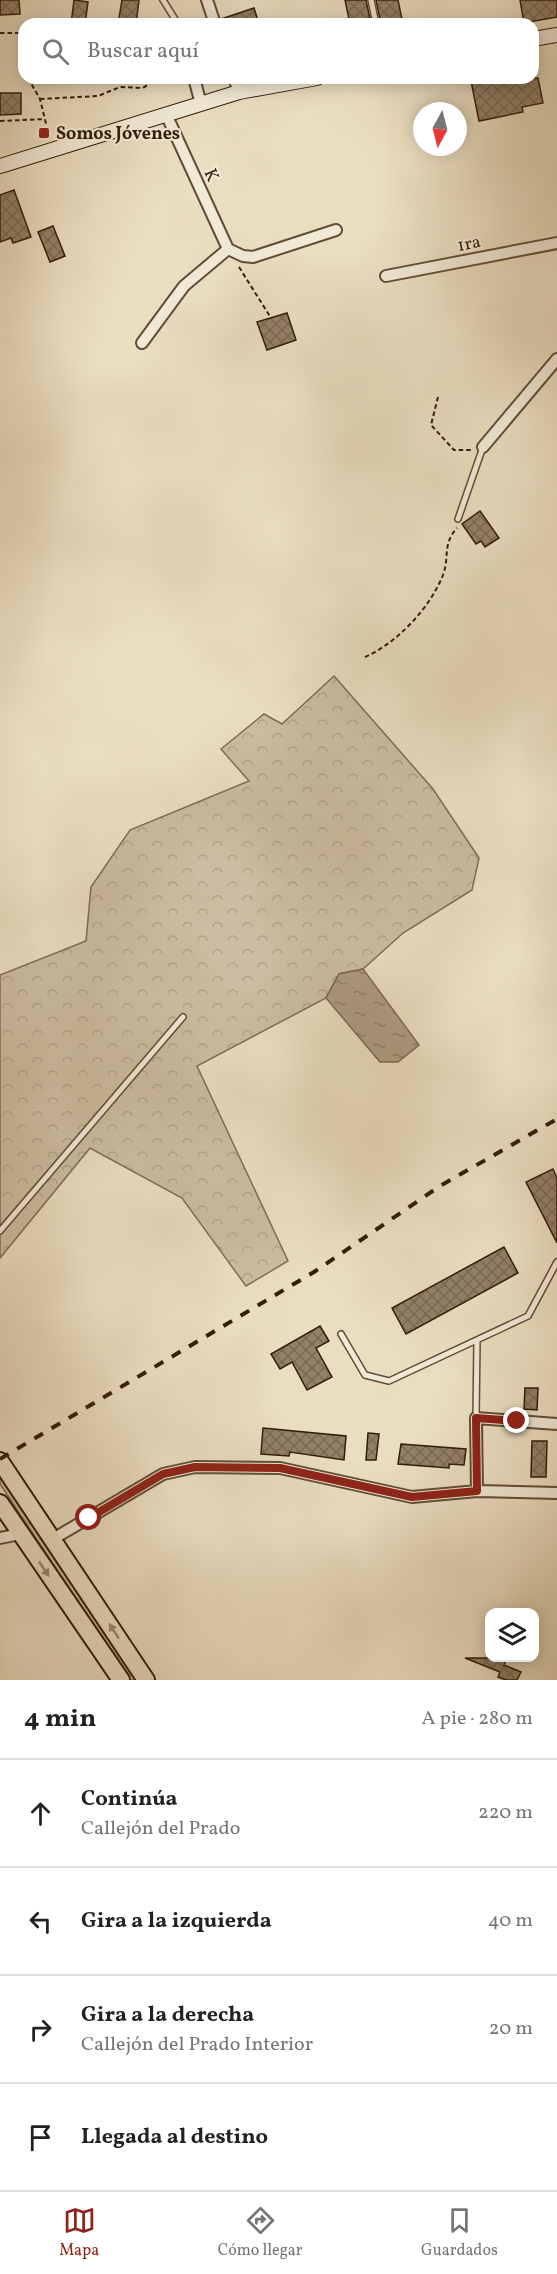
<!DOCTYPE html>
<html lang="es">
<head>
<meta charset="utf-8">
<style>
  :root { --surface:#fff; --page:#f6f6f6; --text:#222; --muted:#767676; --line:#e0e0e0; --accent:#8f2418 }
  body { margin:0; font-family:Vollkorn,serif; background:var(--page); color:var(--text) }
  .controls { position:absolute; right:18px; bottom:18px; display:grid; overflow:hidden; border-radius:12px; box-shadow:0 3px 15px #0003 }
  .controls button { width:54px; height:54px; display:grid; place-items:center; padding:0; border:0; border-bottom:2px solid var(--line); background:var(--surface); color:var(--text); font:30px sans-serif }
  .compass { position:absolute; left:413px; top:102px; width:54px; height:54px; border-radius:50%; background:var(--surface); box-shadow:0 3px 15px #0003; rotate:187deg }
  .stop { position:absolute; width:18px; height:18px; margin:-14px; border:4px solid #8f2418; border-radius:50%; background:#fff }
  .stop.end { background:#8f2418; border-color:#fff; box-shadow:0 2px 6px #0008 }
  .list { margin:0; padding:0; list-style:none }
  h2 { display:flex; justify-content:space-between; align-items:center; height:78px; margin:0; padding:0 24px; font-size:26px }
  h2 small { font-size:20px; font-weight:400; color:var(--muted) }
  .list li { display:grid; grid-template-columns:39px 1fr auto; gap:18px; align-items:center; box-sizing:border-box; height:108px; padding:0 24px; border-top:2px solid var(--line) }
  .list b { display:block; font-size:22px; white-space:nowrap }
  .list p { margin:0; font-size:20px; white-space:nowrap; color:var(--muted) }
  .list em { font-size:20px; font-style:normal; color:var(--muted) }
  .icon { flex:none; width:33px; height:33px; fill:none; stroke:currentColor; stroke-width:2; stroke-linecap:round; stroke-linejoin:round }
  .map { position:relative; flex:none; width:557px; height:1680px; overflow:hidden }
  .search { position:absolute; background:var(--surface); box-shadow:0 3px 15px #0003; left:18px; right:18px; top:18px; height:66px; display:flex; align-items:center; gap:15px; box-sizing:border-box; padding:0 21px; border-radius:18px; color:var(--muted); font-size:22px }
  .sheet { height:510px; background:var(--surface) }
  nav { display:flex; justify-content:space-around; align-items:center; box-sizing:border-box; height:84px; border-top:2px solid var(--line); background:var(--surface); font-size:16px; color:var(--muted) }
  nav a { display:grid; justify-items:center; gap:3px }
  nav .on { color:var(--accent) }
  .map>svg:first-child { display:block }
</style>
</head>
<body>
<div class="map">
<svg width="557" height="1680" viewBox="0 0 557 1680">
  <defs>
    <pattern id="grass-tufts" width="24" height="20" patternUnits="userSpaceOnUse" patternTransform="scale(1.5)"><rect width="24" height="20" fill="#cbbda1"/><path d="M3 7l-1-3M5 7V3M7 7l1-3M15 17l-1-3M17 17v-4M19 17l1-3" fill="none" stroke="#afa289"/></pattern>
    <pattern id="forest-crowns" width="20" height="18" patternUnits="userSpaceOnUse" patternTransform="scale(1.5)"><rect width="20" height="18" fill="#cbbda1"/><path d="M2 6a3 3 0 1 1 6 0M12 15a3 3 0 1 1 6 0" fill="none" stroke="#afa289"/></pattern>
    <pattern id="water-ripples" width="26" height="14" patternUnits="userSpaceOnUse" patternTransform="scale(1.5)"><rect width="26" height="14" fill="#ac9c82"/><path d="M2 4q2-2 4 0t4 0M15 11q2-2 4 0t4 0" fill="none" stroke="#8d7f68"/></pattern>
    <pattern id="building-cross-hatch" width="8" height="8" patternUnits="userSpaceOnUse" patternTransform="scale(1.5)"><rect width="8" height="8" fill="#928168"/><path d="M0 0l8 8M0 8l8-8" fill="none" stroke="#786954"/></pattern>
  </defs>
  <rect width="100%" height="100%" fill="#eadec1"/>
  <filter id="stains"><feTurbulence type="fractalNoise" baseFrequency=".00333" numOctaves="4"/><feColorMatrix values="0 0 0 0 .2 0 0 0 0 .09 0 0 0 0 .02 0 0 0 .5 -.17"/></filter>
  <radialGradient id="worn" r=".72"><stop offset=".6" stop-color="#630" stop-opacity="0"/><stop offset="1" stop-color="#630" stop-opacity=".3"/></radialGradient>
  <path fill="url(#grass-tufts)" stroke="#7f6d54" stroke-width="1.5" d="M0 1472 135 1680H130L0 1484Z"/>
  <path fill="url(#forest-crowns)" stroke="#7f6d54" stroke-width="1.5" d="M334 676 433 789 479 858 472 890 403 933 363 969 339 974 326 998 197 1066 288 1261 246 1286 182 1198 90 1148 0 1258V975L86 941 91 887 130 830 249 781 221 749 264 714 282 724Z"/>
  <path fill="url(#water-ripples)" stroke="#7c6951" stroke-width="1.5" d="M363 969 419 1045 398 1062H380L326 998 339 974Z"/>
  <path fill="url(#building-cross-hatch)" stroke="#331d07" stroke-width="1.5" d="M0 0H19L20 14 0 15Z
    M74 0 88 2 85 24H71Z
    M122 0H139L136 24H118Z
    M345 0H366L371 24H350Z
    M376 0H398L403 24H381Z
    M520 0H557V17L524 23Z
    M254 8 259 24H222L221 19Z
    M489 78H538L543 103 522 107 523 112 479 121 471 81Z
    M0 93H21V114L0 115Z
    M14 190 31 237 13 243 11 238 0 242V195Z
    M53 226 65 256 50 262 38 232Z
    M287 313 296 340 267 350 257 322Z
    M480 511 499 538 485 547 481 541 476 544 462 524Z
    M553 1169 557 1178V1243L526 1182Z
    M504 1247 518 1273 406 1334 392 1308Z
    M320 1326 329 1341 316 1348 332 1377 307 1390 292 1362 280 1369 271 1354Z
    M525 1388H538L537 1410 524 1409Z
    M263 1428 346 1436 344 1460 290 1452 289 1456 261 1454Z
    M368 1433 379 1434 376 1460H366Z
    M532 1441H547L546 1477H531Z
    M401 1444 466 1449 464 1465 449 1464V1468L398 1464Z
    M465 1658H507L504 1665 521 1672 517 1680H506L498 1677 500 1672Z"/>
  <g fill="none" stroke-linecap="round" stroke-linejoin="round">
    <g stroke="#614d36" stroke-width="8">
      <path id="service" d="M163 0 178 24
        M371 0 376 24
        M458 519 483 447
        M0 1231 183 1017
        M341 1334 365 1375 389 1381 528 1316 557 1262
        M476 1418 477 1340"/>
    </g>
    <g stroke="#614d36" stroke-width="14">
      <path id="minor" d="M207 0 215 24
        M194 78 201 104
        M234 78 239 92
        M166 114 228 249
        M386 276 557 243
        M142 343 184 286 228 249 243 256 253 257 336 230
        M483 447 557 359
        M477 1491 476 1418 557 1424
        M0 1538 20 1534
        M53 1539 163 1474 195 1467 280 1468 412 1497 477 1491 557 1493"/>
    </g>
    <g stroke="#331d07" stroke-width="16">
      <path id="secondary" d="M533 39 557 35
        M0 166 239 92 317 78"/>
    </g>
    <g stroke="#331d07" stroke-width="20">
      <path id="trunk" d="M0 1461 146 1680
        M0 1503 121 1680"/>
    </g>
    <path stroke="#331d07" stroke-width="2" stroke-dasharray="4.5 3" stroke-linecap="butt" d="M0 33H22L21 66 24 72
      M28 78 40 99 49 136
      M40 99 98 96 120 87 143 88 158 78
      M0 121 45 119
      M239 267 271 318
      M438 397 431 425 454 450H471
      M365 657C397 643 430 608 443 575 450 555 442 545 457 528"/>
    <use href="#service" stroke="#f1ead7" stroke-width="5"/>
    <use href="#minor" stroke="#f1ead7" stroke-width="10"/>
    <use href="#secondary" stroke="#f1ead7" stroke-width="14"/>
    <use href="#trunk" stroke="#eadec1" stroke-width="16"/>
    <path stroke="#331d07" stroke-width="4" stroke-dasharray="10 10" stroke-linecap="butt" d="M0 1459 314 1272 440 1186 557 1119"/>
  </g>
  <defs><path id="oneway-solid" d="M-6-.8H1V-3.2L6.5 0L1 3.2V.8H-6Z" transform="scale(1.5)"/></defs>
  <g fill="#98876d">
    <use href="#oneway-solid" transform="translate(44 1569) rotate(56)"/>
    <use href="#oneway-solid" transform="translate(114 1631) rotate(-123)"/>
  </g>
  <g fill="none" stroke-linecap="round" stroke-linejoin="round">
    <path stroke="#8f2418" stroke-width="8" d="M89 1518 163 1474 195 1467 280 1468 412 1497 477 1491 476 1418 517 1421"/>
  </g>
  <rect fill="#8f2418" stroke="#f1ead7" stroke-width="2" x="38" y="127" width="12" height="12" rx="3"/>
  <g text-anchor="middle" stroke-width="4.5" stroke-linejoin="round" paint-order="stroke">
    <g font-size="18" font-weight="bold" fill="#331d07" stroke="#f1ead7" text-anchor="start">
      <text x="56" y="139">Somos Jóvenes</text>
    </g>
    <g font-size="18" fill="#331d07" stroke="#f1ead7">
      <text transform="translate(212 175) rotate(66)" y="6">K</text>
      <text transform="translate(469 243) rotate(-11)" y="6">1ra</text>
    </g>
  </g>
  <rect width="100%" height="100%" filter="url(#stains)"/>
  <rect width="100%" height="100%" fill="url(#worn)"/>
</svg>
<div class="controls">
<button><svg class="icon" aria-label="layers" viewBox="0 0 24 24"><path d="M12 4l9 5-9 5-9-5zM3 14l9 5 9-5"/></svg></button>
</div>
<svg class="compass" viewBox="-18 -18 36 36"><path d="M0-13l5 13h-10z" fill="#e53935"/><path d="M0 13l5-13h-10z" fill="#767676"/></svg>
<div class="stop" style="left:89px;top:1518px"></div>
<div class="stop end" style="left:517px;top:1421px"></div>
<div class="search"><svg class="icon" aria-label="search" viewBox="0 0 24 24"><circle cx="10" cy="10" r="6"/><path d="M15 15l6 6"/></svg>Buscar aquí</div>
</div>
<section class="sheet">
<h2>4 min<small>A pie · 280 m</small></h2>
<ul class="list">
<li><svg class="icon" aria-label="ahead" viewBox="0 0 24 24"><path d="M12 20V5M6 11l6-6 6 6"/></svg><div><b>Continúa</b><p>Callejón del Prado</p></div><em>220 m</em></li>
<li><svg class="icon" aria-label="left" viewBox="0 0 24 24"><path d="M17 20v-9H6M10 6l-5 5 5 5"/></svg><div><b>Gira a la izquierda</b></div><em>40 m</em></li>
<li><svg class="icon" aria-label="right" viewBox="0 0 24 24"><path d="M7 20v-9h11M14 6l5 5-5 5"/></svg><div><b>Gira a la derecha</b><p>Callejón del Prado Interior</p></div><em>20 m</em></li>
<li><svg class="icon" aria-label="arrive" viewBox="0 0 24 24"><path d="M6 21V4h12l-3 4 3 4H6"/></svg><div><b>Llegada al destino</b></div></li>
</ul>
</section>
<nav>
<a class="on"><svg class="icon" aria-label="map" viewBox="0 0 24 24"><path d="M3 6l6-2 6 2 6-2v14l-6 2-6-2-6 2zM9 4v14M15 6v14"/></svg>Mapa</a>
<a><svg class="icon" aria-label="directions" viewBox="0 0 24 24"><path d="M12 3l9 9-9 9-9-9zM9 14v-3h6M13 9l2 2-2 2"/></svg>Cómo llegar</a>
<a><svg class="icon" aria-label="saved" viewBox="0 0 24 24"><path d="M7 4h10v16l-5-4-5 4z"/></svg>Guardados</a>
</nav>
</body>
</html>
